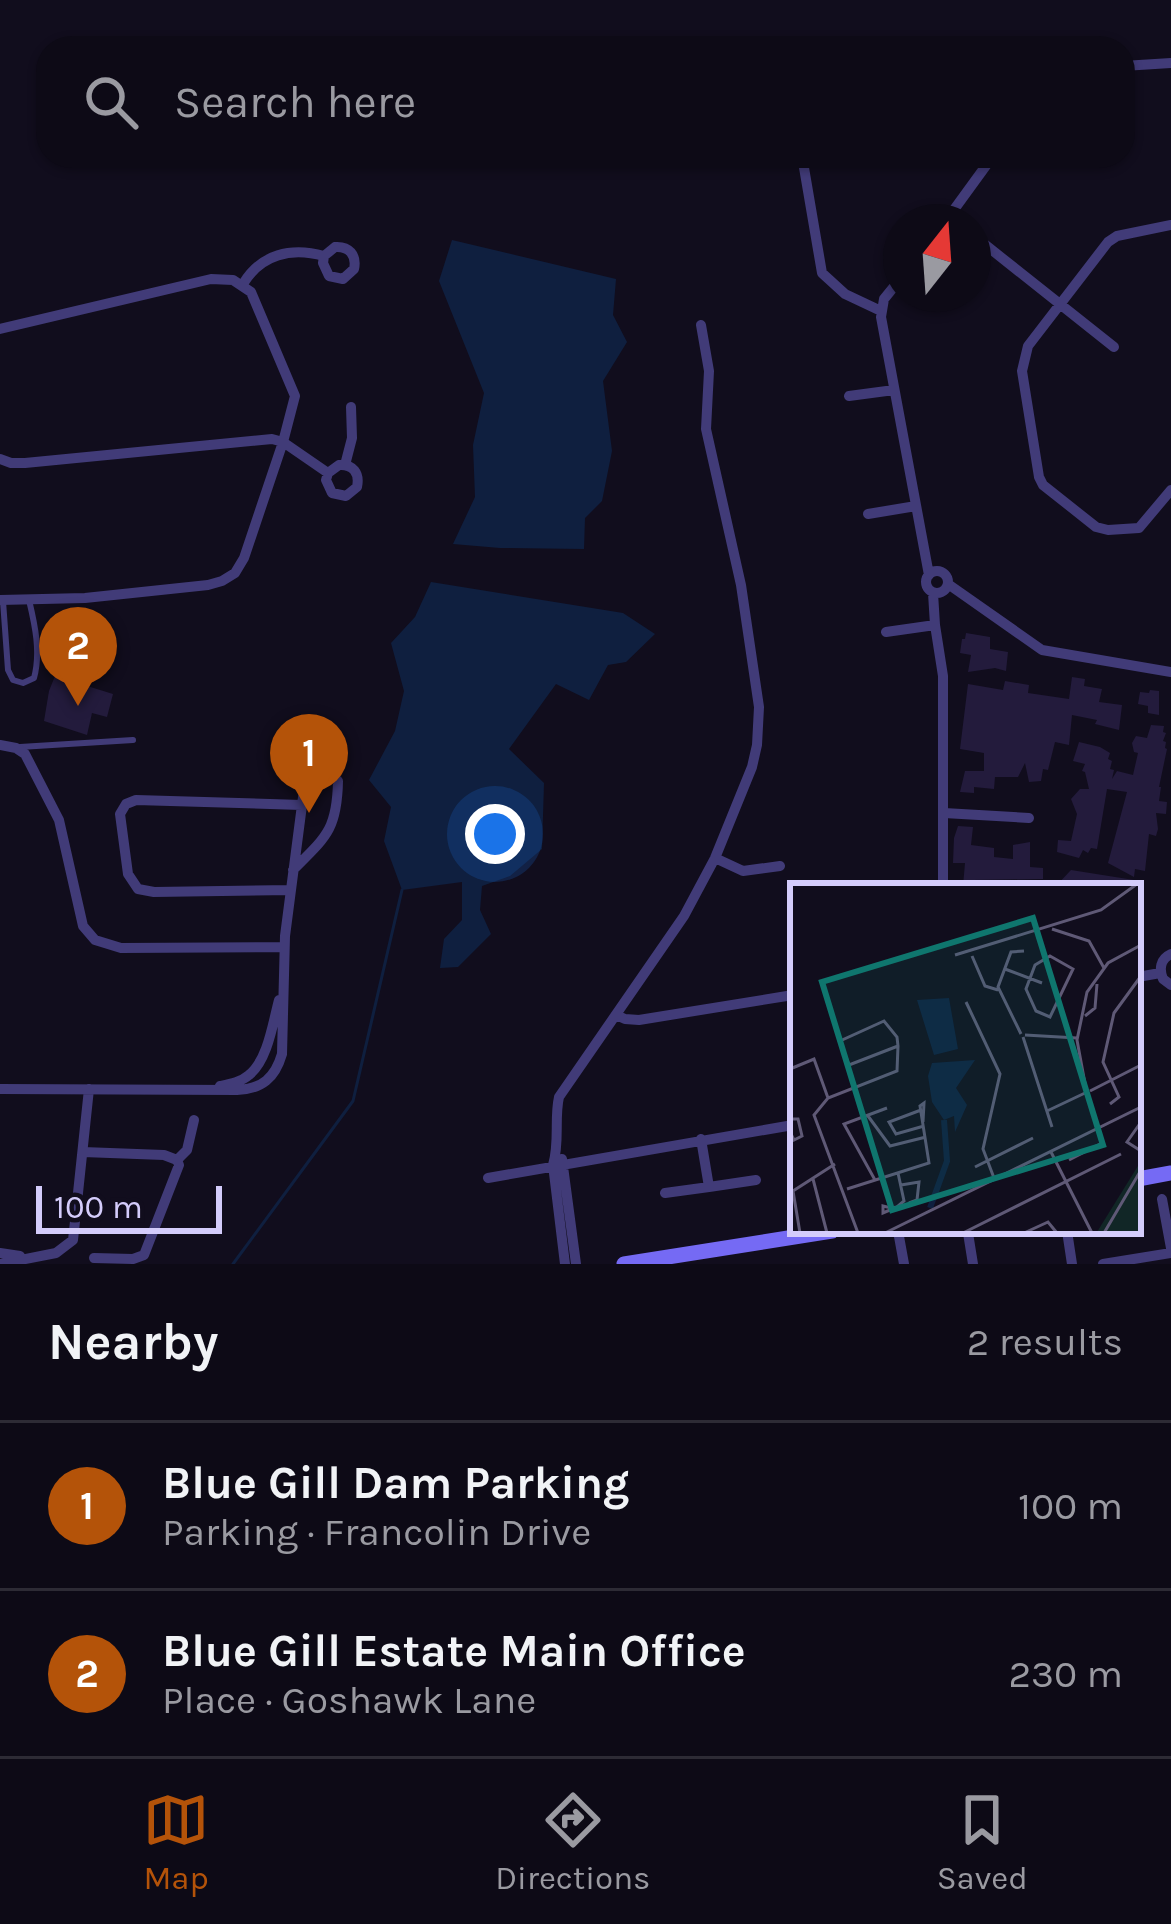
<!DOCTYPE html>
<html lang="en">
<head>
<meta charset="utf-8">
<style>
  :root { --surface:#0d0a16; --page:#16131f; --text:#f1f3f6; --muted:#9a9aa1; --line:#2d2b35; --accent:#b45309 }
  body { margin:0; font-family:Karla,sans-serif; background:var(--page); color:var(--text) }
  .compass { position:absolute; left:883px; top:204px; width:108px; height:108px; border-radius:50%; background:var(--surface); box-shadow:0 3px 9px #0004; rotate:17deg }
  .scale { position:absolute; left:36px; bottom:30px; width:186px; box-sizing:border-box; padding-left:12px; border:6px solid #d4ccfb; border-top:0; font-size:33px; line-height:42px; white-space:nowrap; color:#d4ccfb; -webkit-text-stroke:9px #110d1d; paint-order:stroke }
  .you { position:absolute; left:495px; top:834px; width:42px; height:42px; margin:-30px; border:9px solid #fff; border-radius:50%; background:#1a73e8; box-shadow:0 0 0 18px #1a73e833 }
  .badge { display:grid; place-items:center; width:78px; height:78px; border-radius:50%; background:var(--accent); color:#fff; font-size:39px; font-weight:700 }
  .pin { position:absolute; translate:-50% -99px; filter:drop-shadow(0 3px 6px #0008) }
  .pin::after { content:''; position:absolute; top:63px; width:42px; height:36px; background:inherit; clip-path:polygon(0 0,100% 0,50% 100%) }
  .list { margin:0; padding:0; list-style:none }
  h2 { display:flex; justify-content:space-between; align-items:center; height:156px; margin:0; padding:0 48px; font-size:51px }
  h2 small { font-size:39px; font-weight:400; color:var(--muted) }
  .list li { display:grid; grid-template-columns:78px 1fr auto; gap:36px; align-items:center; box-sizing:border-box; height:168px; padding:0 48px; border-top:3px solid var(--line) }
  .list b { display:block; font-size:45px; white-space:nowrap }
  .list p { margin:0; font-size:39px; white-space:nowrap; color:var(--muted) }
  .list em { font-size:39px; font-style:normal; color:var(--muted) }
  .icon { flex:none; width:66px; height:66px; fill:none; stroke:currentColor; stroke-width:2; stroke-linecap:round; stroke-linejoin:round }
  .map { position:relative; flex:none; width:1171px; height:1264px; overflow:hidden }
  .search { position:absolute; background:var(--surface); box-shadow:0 3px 9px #0004; left:36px; right:36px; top:36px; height:132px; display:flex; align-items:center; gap:30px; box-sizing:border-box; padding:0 42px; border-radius:36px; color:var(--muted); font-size:45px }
  .sheet { height:492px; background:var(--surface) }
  nav { display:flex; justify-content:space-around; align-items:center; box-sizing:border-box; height:168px; border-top:3px solid var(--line); background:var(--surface); font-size:33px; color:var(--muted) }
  nav a { display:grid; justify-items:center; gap:6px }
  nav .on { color:var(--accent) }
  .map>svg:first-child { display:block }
</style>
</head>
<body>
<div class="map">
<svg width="1171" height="1264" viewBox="0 0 1171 1264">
  <rect width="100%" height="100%" fill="#110d1d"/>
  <path fill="#0f1f3f" d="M452 240 616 279 613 315 627 342 603 381 612 451 602 501 585 518 584 549 500 548 453 544 475 497 473 445 484 393 439 281Z
    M431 582 623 613 655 634 626 662 608 665 589 700 556 684 509 749 544 783 542 849 510 876 482 886 480 910 491 934 458 967 440 968 444 939 462 920V882L402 890 384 841 391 807 369 780 395 731 404 691 391 643 415 617Z"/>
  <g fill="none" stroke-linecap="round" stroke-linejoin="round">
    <path stroke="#0f1f3f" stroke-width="3" d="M233 1264 353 1101 402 890"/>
  </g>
  <path fill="#231b3c" d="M966 633 990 637V649L1008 652 1006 671 995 668 968 672 971 655 960 653 962 639H965Z
    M55 676 113 694 107 717 92 713 87 735 44 721 49 691Z
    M1072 677 1085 679 1084 686 1102 689 1099 702 1122 705 1119 730 1095 724 1097 720 1072 715 1069 745 1055 742 1048 770 1043 769 1041 781 1029 782 1025 763 1018 777H995L994 789 974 787V793L960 792 965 771H984V753L960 749 968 684 1003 690 1005 681 1029 685 1028 693 1069 699Z
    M1150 690 1159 691V715L1148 713V706L1138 704 1140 692 1149 693Z
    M1151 725 1164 726 1163 732 1166 733 1163 741 1166 742 1165 748 1167 749 1159 787H1161L1159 801 1167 802 1166 814 1156 813 1158 829 1156 836 1149 834 1145 871 1135 869 1134 877 1108 863 1127 792 1107 789 1097 849 1091 848 1088 853 1083 850 1079 858 1057 852 1058 840 1071 841 1077 814 1071 799 1080 789H1089L1085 772 1082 771 1085 764 1073 761 1079 742 1100 747 1110 753 1108 759 1112 761 1110 769 1114 770 1112 779 1117 771 1133 775 1138 753 1134 752 1132 743 1136 736 1147 738Z
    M958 826 973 827 971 845 994 848V857L1013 859V845L1030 842V867L1043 868V879L973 880V886H963L965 863H953L954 838Z
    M1071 870 1134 880 1133 886H1056Z"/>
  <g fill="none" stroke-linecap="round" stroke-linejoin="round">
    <path stroke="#413b78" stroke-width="6" d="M3 601 8 670 13 680 23 683 34 678C41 653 35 625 29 600
      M20 747 133 740"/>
    <path stroke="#413b78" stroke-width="10" d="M1123 66 1171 63
      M802 156 822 273 845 294 881 311
      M945 222 993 156
      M1171 225 1117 236 1108 242 1028 346 1022 371 1039 477 1043 485 1096 527 1108 530 1139 528 1171 490
      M973 235 1114 347
      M901 278 884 299 881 317 929 575
      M243 284C261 254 291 247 324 256L335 247C349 246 357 255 354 269L343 279 329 276 323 263 324 256
      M0 329 211 279 233 280 251 292 295 396 283 442 244 558 235 573 222 581 208 585 85 598 0 600
      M849 396 894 390
      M0 459 11 463H25L272 439 283 442 328 473 326 480 332 493 346 496 357 487C360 473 353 464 339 465L328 473
      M345 465 352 438 351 407
      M868 514 916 506
      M926 582a11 11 0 1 1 22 0a11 11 0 1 1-22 0Z
      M948 584 1042 650 1171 672
      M933 593 935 625 943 676V886
      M886 632 935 625
      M0 745 16 748 25 754 59 820 83 926 95 940 121 948 284 947
      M944 813 1029 818
      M715 858 743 871 780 866
      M291 890 154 892 138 889 128 874 120 814 126 804 136 800 302 805
      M1171 954C1160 959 1159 969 1163 979L1171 985
      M1138 977 1160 973
      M616 1015 625 1019 639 1020 793 995
      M220 1086C230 1084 241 1082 249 1075 268 1060 273 1022 279 1000
      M0 1089 237 1090C262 1089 275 1078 282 1054L285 936 305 782 311 773 327 771 338 781C337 830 326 837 293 870
      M701 1139 709 1187 756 1180
      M83 1152 164 1155 177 1160 179 1165 144 1255 133 1259 94 1258
      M562 1159 576 1264
      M177 1160 187 1150 194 1120
      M488 1178 793 1125
      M665 1193 709 1187
      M1162 1199 1171 1248
      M898 1231 904 1264
      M1067 1231 1072 1264
      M968 1233 973 1264
      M0 1253 20 1256
      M0 1264 56 1253 73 1240 89 1089
      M565 1264 553 1165C560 1142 554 1119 559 1097L684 916 715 858 752 767 757 745 759 707 741 585 706 429 709 371 701 325
      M1103 1264 1171 1253"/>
    <path stroke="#756af4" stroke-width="15" d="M1138 1179 1171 1173
      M624 1264 832 1231"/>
  </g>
  <g transform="translate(790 883)">
    <rect width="351" height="351" fill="#110d1d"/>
    <path d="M351 278V350H308L307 349Z" fill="#112626"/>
    <path d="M159 115 168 166 144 172 127 117ZM185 177 166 205 177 222 165 249 164 233 154 237 142 219 138 193 142 180Z" fill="#0f1f3f"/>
    <path fill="none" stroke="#0f1f3f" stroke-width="6" d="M140 325 157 278 154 237"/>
    <path fill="none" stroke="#5f5976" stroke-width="3" d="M262 46 299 58 314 85M165 72 311 27 347 1M182 73 195 103 208 107M260 73 283 86 260 134 246 128 236 106 245 82ZM215 86 252 100M176 119 210 191 193 266 204 295M295 133 305 125 307 101M231 151 208 104 221 69 234 68M235 152 287 155M233 154 262 244M0 186 24 176 38 215M296 206 287 157 297 109 318 80 351 62M300 208 351 182M320 221 329 214 313 179 324 130 351 93M131 227 99 239 106 251 134 243M257 228 295 210M78 233 100 263 136 254M0 236H8L12 253 4 257 0 249M351 239 337 259 351 268M261 269 302 350M279 277 312 260M185 284 243 255M23 296 37 350M85 297 54 241 97 225M111 302 129 299 127 317 119 320M57 306 139 280 130 223 134 220 133 239M93 323 101 325 107 324 93 330ZM107 324 114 318 108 290M10 350 3 308 45 281M68 350 24 232 38 215 107 188 108 163 107 154 94 138 50 158 59 182 108 163M95 350 351 224M173 350 331 271M234 350 258 339 267 350M314 350 351 287"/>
    <path fill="#0f766e" fill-opacity="0.15" stroke="#0f766e" stroke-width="6" d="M243 35 313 262 102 327 32 99Z"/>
    <rect width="351" height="351" fill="none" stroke="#d4ccfb" stroke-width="6"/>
  </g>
</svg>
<svg class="compass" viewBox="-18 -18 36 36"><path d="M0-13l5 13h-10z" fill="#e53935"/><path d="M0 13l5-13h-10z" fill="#9a9aa1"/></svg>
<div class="scale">100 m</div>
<div class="you"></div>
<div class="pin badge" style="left:309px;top:813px">1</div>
<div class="pin badge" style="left:78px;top:706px">2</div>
<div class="search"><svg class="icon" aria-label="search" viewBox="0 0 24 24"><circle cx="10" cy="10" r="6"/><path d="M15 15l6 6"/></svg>Search here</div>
</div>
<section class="sheet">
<h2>Nearby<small>2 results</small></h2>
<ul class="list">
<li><span class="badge">1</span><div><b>Blue Gill Dam Parking</b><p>Parking · Francolin Drive</p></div><em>100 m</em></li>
<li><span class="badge">2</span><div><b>Blue Gill Estate Main Office</b><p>Place · Goshawk Lane</p></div><em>230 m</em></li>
</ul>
</section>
<nav>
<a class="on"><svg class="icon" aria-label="map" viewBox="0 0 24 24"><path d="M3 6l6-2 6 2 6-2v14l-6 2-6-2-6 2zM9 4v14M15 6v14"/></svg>Map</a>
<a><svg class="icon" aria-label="directions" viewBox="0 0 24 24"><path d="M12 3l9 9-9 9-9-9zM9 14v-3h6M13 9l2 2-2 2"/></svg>Directions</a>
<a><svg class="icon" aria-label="saved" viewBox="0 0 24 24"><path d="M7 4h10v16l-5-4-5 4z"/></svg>Saved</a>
</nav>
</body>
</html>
